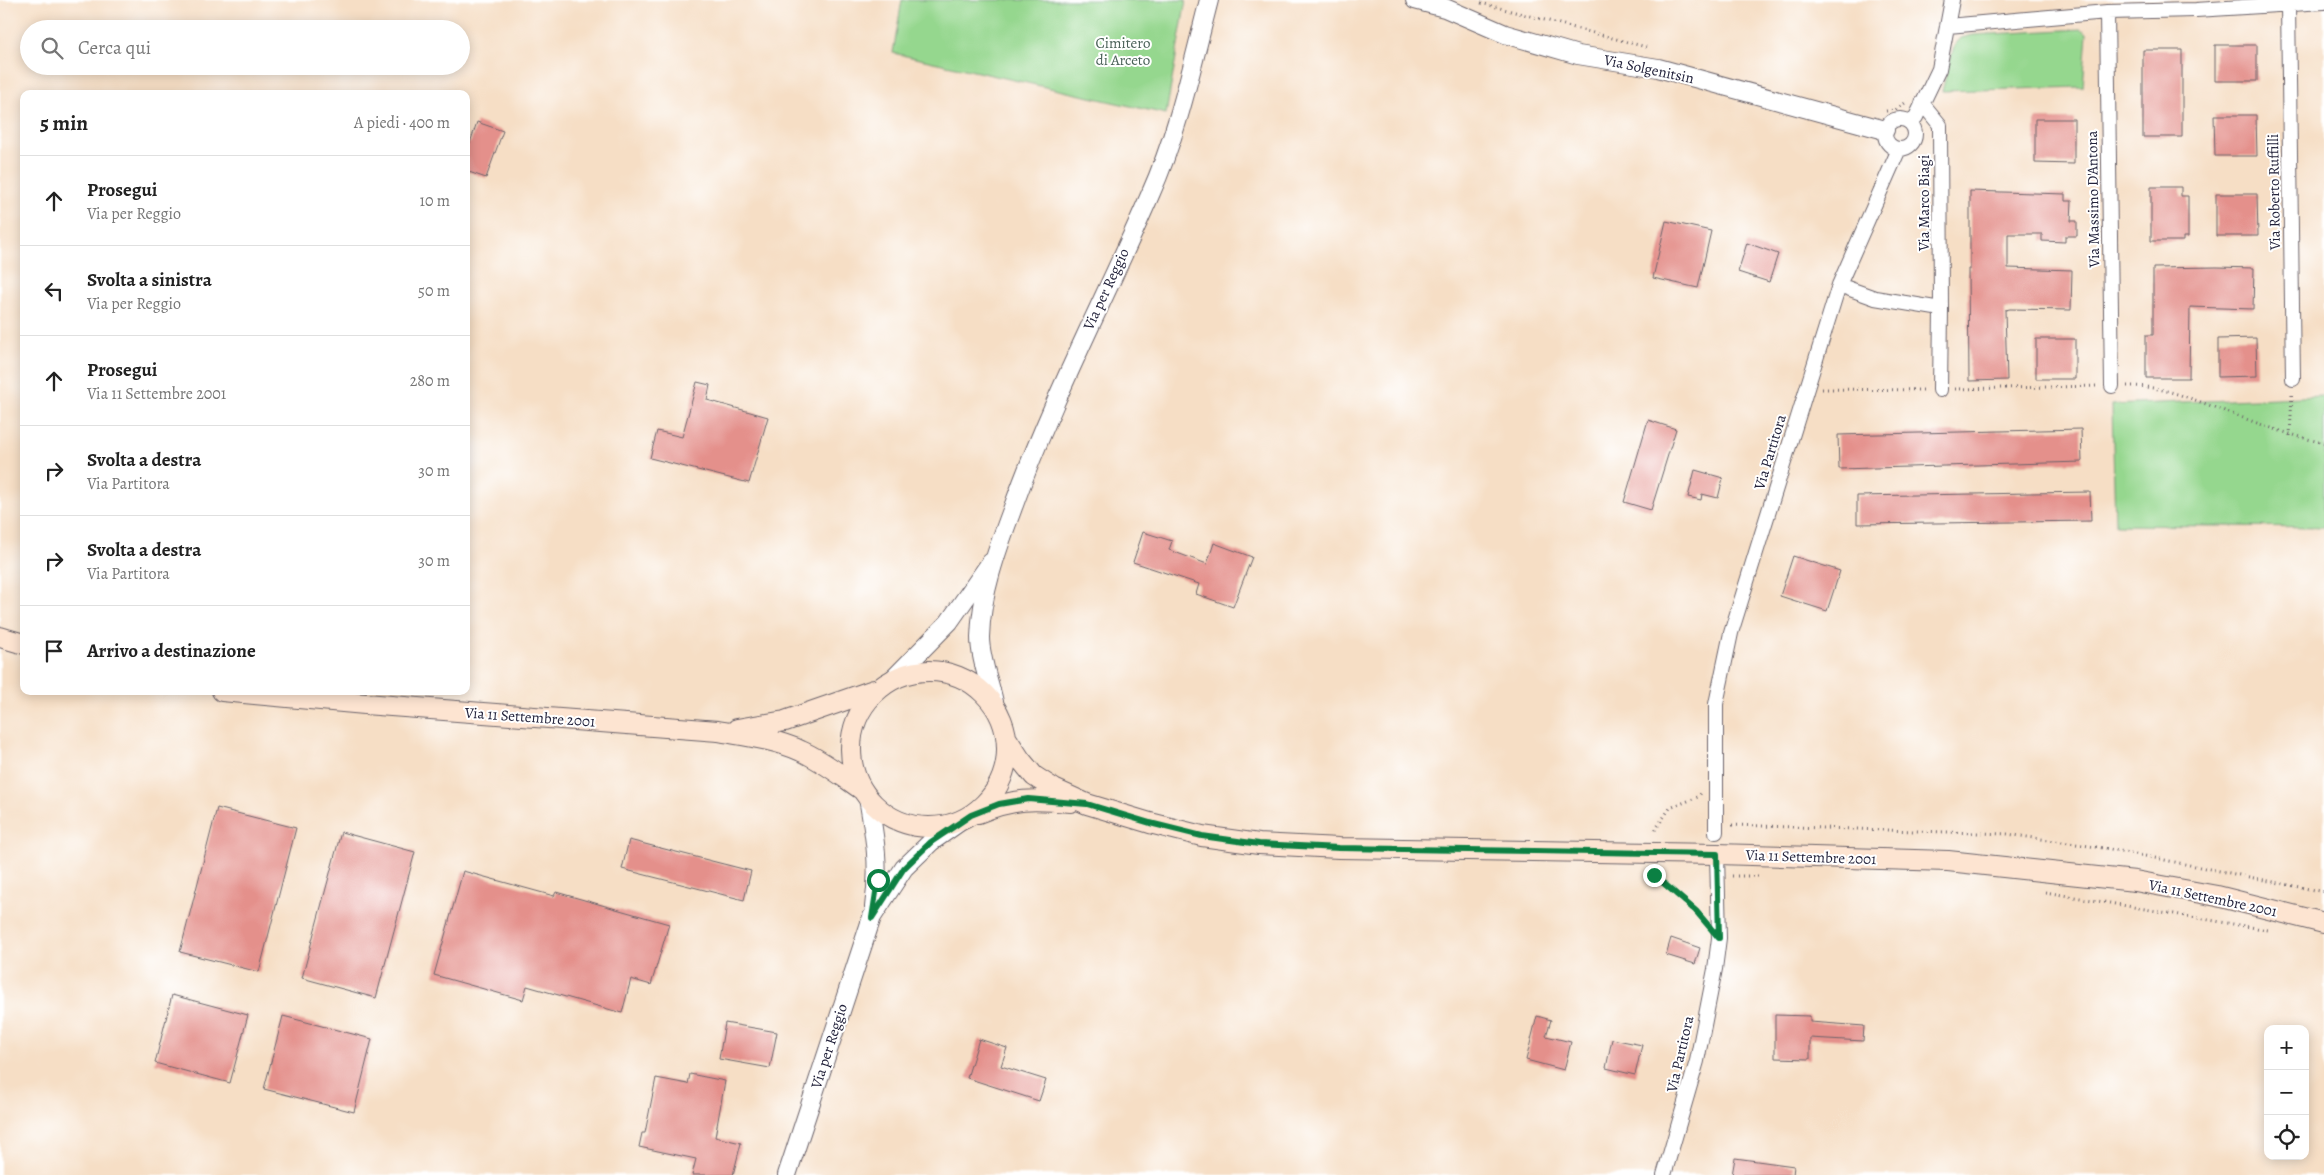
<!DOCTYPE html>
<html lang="it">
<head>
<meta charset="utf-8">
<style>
  :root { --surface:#fff; --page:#f6f6f6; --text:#222; --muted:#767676; --line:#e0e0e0 }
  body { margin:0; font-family:Alegreya,serif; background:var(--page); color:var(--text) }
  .controls { position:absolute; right:15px; bottom:15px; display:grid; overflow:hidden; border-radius:10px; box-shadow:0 2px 12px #0003 }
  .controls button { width:45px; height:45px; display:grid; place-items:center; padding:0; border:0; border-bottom:1px solid var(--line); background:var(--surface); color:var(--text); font:25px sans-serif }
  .stop { position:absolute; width:15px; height:15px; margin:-11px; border:4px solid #0b8043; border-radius:50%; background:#fff }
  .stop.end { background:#0b8043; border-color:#fff; box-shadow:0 1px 5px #0008 }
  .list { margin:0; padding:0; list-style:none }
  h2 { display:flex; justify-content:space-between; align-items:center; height:65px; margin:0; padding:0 20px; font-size:21px }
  h2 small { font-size:16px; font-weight:400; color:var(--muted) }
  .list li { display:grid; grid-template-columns:32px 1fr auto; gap:15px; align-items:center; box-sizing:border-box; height:90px; padding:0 20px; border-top:1px solid var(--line) }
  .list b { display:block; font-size:19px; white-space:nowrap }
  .list p { margin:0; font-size:16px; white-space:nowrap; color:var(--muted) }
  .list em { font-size:16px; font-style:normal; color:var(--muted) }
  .icon { flex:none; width:28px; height:28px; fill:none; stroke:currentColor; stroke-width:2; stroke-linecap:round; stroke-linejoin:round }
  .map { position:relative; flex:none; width:2324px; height:1175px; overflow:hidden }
  .search { position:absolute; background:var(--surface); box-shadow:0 2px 12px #0003; left:20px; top:20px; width:450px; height:55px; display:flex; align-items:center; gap:12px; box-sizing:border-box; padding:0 18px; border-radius:28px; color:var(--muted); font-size:19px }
  .panel { position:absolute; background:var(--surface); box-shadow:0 2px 12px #0003; left:20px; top:90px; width:450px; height:605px; border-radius:10px }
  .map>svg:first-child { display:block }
</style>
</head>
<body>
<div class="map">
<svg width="2324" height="1175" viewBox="0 0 2324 1175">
  <rect width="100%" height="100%" fill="#fff"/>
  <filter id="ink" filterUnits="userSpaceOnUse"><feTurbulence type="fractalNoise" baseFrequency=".02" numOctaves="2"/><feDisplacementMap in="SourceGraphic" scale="10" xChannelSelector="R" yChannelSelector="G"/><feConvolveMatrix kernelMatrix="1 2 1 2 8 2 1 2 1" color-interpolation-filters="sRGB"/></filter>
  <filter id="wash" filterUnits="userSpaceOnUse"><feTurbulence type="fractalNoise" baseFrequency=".0096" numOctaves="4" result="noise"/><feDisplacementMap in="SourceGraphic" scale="20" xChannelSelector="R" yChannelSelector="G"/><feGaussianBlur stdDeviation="1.12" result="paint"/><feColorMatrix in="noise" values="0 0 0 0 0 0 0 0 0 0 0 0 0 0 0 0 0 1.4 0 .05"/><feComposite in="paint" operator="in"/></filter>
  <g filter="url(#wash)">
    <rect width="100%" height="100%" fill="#f6dec5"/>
    <path fill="#95d78e" stroke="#5c7c64" d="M902 0H1186L1166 114 893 53Z
      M2082 29 2087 33 2083 87 1942 91 1954 46 1961 38 1973 35Z
      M2324 396V527L2115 525 2112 405Z"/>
    <g id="blocks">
      <path fill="#e4908b" d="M2215 45H2257V81H2215Z
        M2143 50H2182V137H2143Z
        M2214 115H2256L2257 156H2215Z
        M2035 119H2074V164L2035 163Z
        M477 122 503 131 486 178 466 171V141L470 143Z
        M2151 187H2181V196H2188V237H2183V241H2151Z
        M1970 191 2065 194V201H2072L2071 221H2077V236H2065V242L2042 241V234H2008V268L2072 270 2071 310 2010 309 2005 310 2007 380 1969 381 1968 269H1970Z
        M2216 194H2257L2258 236H2216Z
        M1666 221 1711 231 1698 288 1653 278Z
        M1747 243 1778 254 1769 282 1738 272Z
        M2217 267 2254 268 2253 309 2190 307 2189 378H2146V335H2153V268Z
        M2256 338 2257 376 2218 377V339Z
        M2036 339H2075V379H2036Z
        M697 382 710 385 707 400 768 417 749 483 650 458 657 431 682 437Z
        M1648 420 1676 429 1651 510 1624 502Z
        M2081 429 2082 462 1839 469 1838 435Z
        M1695 470 1723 478 1718 498 1702 494 1701 500 1688 497Z
        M2090 492 2091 521 1857 524V496Z
        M1143 532 1172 541 1169 550 1207 564 1214 543 1252 557 1233 607 1196 594 1199 584 1133 562Z
        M1793 556 1840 571 1827 611 1780 596Z
        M217 808 296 828 259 972 180 952Z
        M341 832 415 852 376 998 302 978Z
        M629 840 751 871 744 900 622 869Z
        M463 871 554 896 556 892 669 924 651 985 631 979 622 1013 527 986 523 1000 434 975Z
        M1671 938 1700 948 1695 964 1666 955Z
        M172 995 248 1015 230 1083 155 1063Z
        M1775 1015 1810 1016V1022L1864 1026 1863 1041 1810 1038V1059L1775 1058Z
        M283 1016 372 1039 354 1112 264 1089Z
        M1537 1016 1551 1020 1546 1036 1571 1042 1564 1070 1526 1060Z
        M725 1023 777 1032 770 1068 719 1059Z
        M979 1039 1007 1048 1001 1066 1046 1080 1039 1101 967 1078Z
        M1612 1039 1642 1045 1635 1075 1606 1068Z
        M690 1074 725 1081 715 1137 741 1143 733 1175H692L696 1159 639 1147 642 1133H645L656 1078 688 1084Z
        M1735 1158 1794 1166 1793 1175H1732Z"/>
    </g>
  </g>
  <g filter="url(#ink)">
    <use href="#blocks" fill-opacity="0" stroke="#6c646b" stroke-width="1"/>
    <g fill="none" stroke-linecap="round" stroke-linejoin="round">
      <g stroke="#6c646b" stroke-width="16">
        <path id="minor" d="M2288 4 2293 379
          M2107 12 2112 386
          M1948 26 2107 12 2196 10 2324 2
          M1922 103 1940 125 1941 309
          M1885 134a15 15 0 1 1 30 0a15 15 0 1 1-30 0Z
          M1909 122 1916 117 1939 69 1952 0
          M1839 285 1875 298 1941 309 1940 390
          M1716 832V704L1731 633 1839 285 1899 149
          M1664 1175 1697 1061 1715 969 1719 938 1717 854"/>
      </g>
      <g stroke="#6c646b" stroke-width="20">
        <path id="tertiary" d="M1415 0 1445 8 1505 34 1578 55 1658 68 1885 130
          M893 679 949 622 991 562
          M995 707C991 685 980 660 980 637 981 594 997 550 1012 510 1051 401 1104 301 1150 195 1178 133 1192 66 1209 0
          M868 798C875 838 880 866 874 907
          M787 1175 872 917 904 868 931 842 961 821"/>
      </g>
      <g stroke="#6c646b" stroke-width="22">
        <path id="secondary" d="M0 637 24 644
          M851 749a78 78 0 1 1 156 0a78 78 0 1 1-156 0Z
          M222 691 365 704 718 731C746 736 775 739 801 751 822 760 842 776 861 789
          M737 729 785 721 874 690
          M1007 739 1020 759 1034 776 1054 789 1087 804 1150 823 1202 836 1259 844 1339 848 1717 854 1948 861 2135 881 2217 896 2324 923
          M978 813C1015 798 1032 799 1071 802"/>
      </g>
      <path stroke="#6c646b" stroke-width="3" stroke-dasharray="1 4" stroke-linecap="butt" d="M1481 3 1646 47
        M1886 111 1895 110 1905 103
        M2127 386C2160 385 2192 399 2222 410 2256 423 2289 435 2324 443
        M1822 389 1926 390
        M1955 389 2098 386
        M2290 436 2292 394
        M1732 825 2007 834 2110 849 2324 892
        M1655 830 1670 808 1698 797 1701 793
        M1654 875 1702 918
        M1732 876H1758
        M2045 892 2268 930"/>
      <use href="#minor" stroke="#fff" stroke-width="14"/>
      <use href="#tertiary" stroke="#fff" stroke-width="18"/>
      <use href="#secondary" stroke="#fde4d1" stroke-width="20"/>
    </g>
  </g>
  <g fill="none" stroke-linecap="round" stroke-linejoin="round" filter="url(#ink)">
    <path stroke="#0b8043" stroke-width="6" d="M878 880 872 918 904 868 931 842 971 815 999 804 1028 799 1087 804 1150 823 1202 836 1259 844 1339 848 1717 854 1719 938 1696 911 1654 875"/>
  </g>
  <g text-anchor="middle" stroke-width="4" stroke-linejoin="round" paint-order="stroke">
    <g font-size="15" fill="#4a6158" stroke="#fff">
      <text x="1123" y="48">Cimitero<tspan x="1123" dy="17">di Arceto</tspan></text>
    </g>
    <g font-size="15" fill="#22223b" stroke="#fff">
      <text transform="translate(1649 69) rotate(12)" y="5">Via Solgenitsin</text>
      <text transform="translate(2274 192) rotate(-91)" y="5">Via Roberto Ruffilli</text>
      <text transform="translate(2093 199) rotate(-91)" y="5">Via Massimo D'Antona</text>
      <text transform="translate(1924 203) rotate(-90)" y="5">Via Marco Biagi</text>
      <text transform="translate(1106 289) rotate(-65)" y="5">Via per Reggio</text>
      <text transform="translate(1770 452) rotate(-73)" y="5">Via Partitora</text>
      <text transform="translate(530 717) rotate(4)" y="5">Via 11 Settembre 2001</text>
      <text transform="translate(1811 857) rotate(2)" y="5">Via 11 Settembre 2001</text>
      <text transform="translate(2213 898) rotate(12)" y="5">Via 11 Settembre 2001</text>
      <text transform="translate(829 1046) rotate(-72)" y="5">Via per Reggio</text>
      <text transform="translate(1680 1054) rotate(-77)" y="5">Via Partitora</text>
    </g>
  </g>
</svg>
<div class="controls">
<button>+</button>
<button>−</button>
<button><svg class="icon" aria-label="locate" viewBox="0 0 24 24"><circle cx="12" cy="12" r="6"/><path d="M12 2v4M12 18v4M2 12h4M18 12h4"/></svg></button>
</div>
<div class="stop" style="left:878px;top:880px"></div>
<div class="stop end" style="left:1654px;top:875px"></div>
<div class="search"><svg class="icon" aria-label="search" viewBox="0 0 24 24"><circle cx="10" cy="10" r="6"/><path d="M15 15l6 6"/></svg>Cerca qui</div>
<section class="panel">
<h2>5 min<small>A piedi · 400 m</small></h2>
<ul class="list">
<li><svg class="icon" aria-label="ahead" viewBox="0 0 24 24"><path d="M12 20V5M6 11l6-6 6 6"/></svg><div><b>Prosegui</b><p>Via per Reggio</p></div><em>10 m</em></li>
<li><svg class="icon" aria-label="left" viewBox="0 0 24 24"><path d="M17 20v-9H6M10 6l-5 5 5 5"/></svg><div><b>Svolta a sinistra</b><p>Via per Reggio</p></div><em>50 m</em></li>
<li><svg class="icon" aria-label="ahead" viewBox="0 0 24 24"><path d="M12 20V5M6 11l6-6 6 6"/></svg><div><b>Prosegui</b><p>Via 11 Settembre 2001</p></div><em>280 m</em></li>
<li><svg class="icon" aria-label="right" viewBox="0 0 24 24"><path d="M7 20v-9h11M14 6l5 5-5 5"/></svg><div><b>Svolta a destra</b><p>Via Partitora</p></div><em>30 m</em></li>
<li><svg class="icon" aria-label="right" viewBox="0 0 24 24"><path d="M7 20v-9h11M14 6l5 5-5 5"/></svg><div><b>Svolta a destra</b><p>Via Partitora</p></div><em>30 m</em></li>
<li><svg class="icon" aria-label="arrive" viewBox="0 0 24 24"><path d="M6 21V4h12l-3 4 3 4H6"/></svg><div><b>Arrivo a destinazione</b></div></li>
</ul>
</section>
</div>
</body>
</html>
